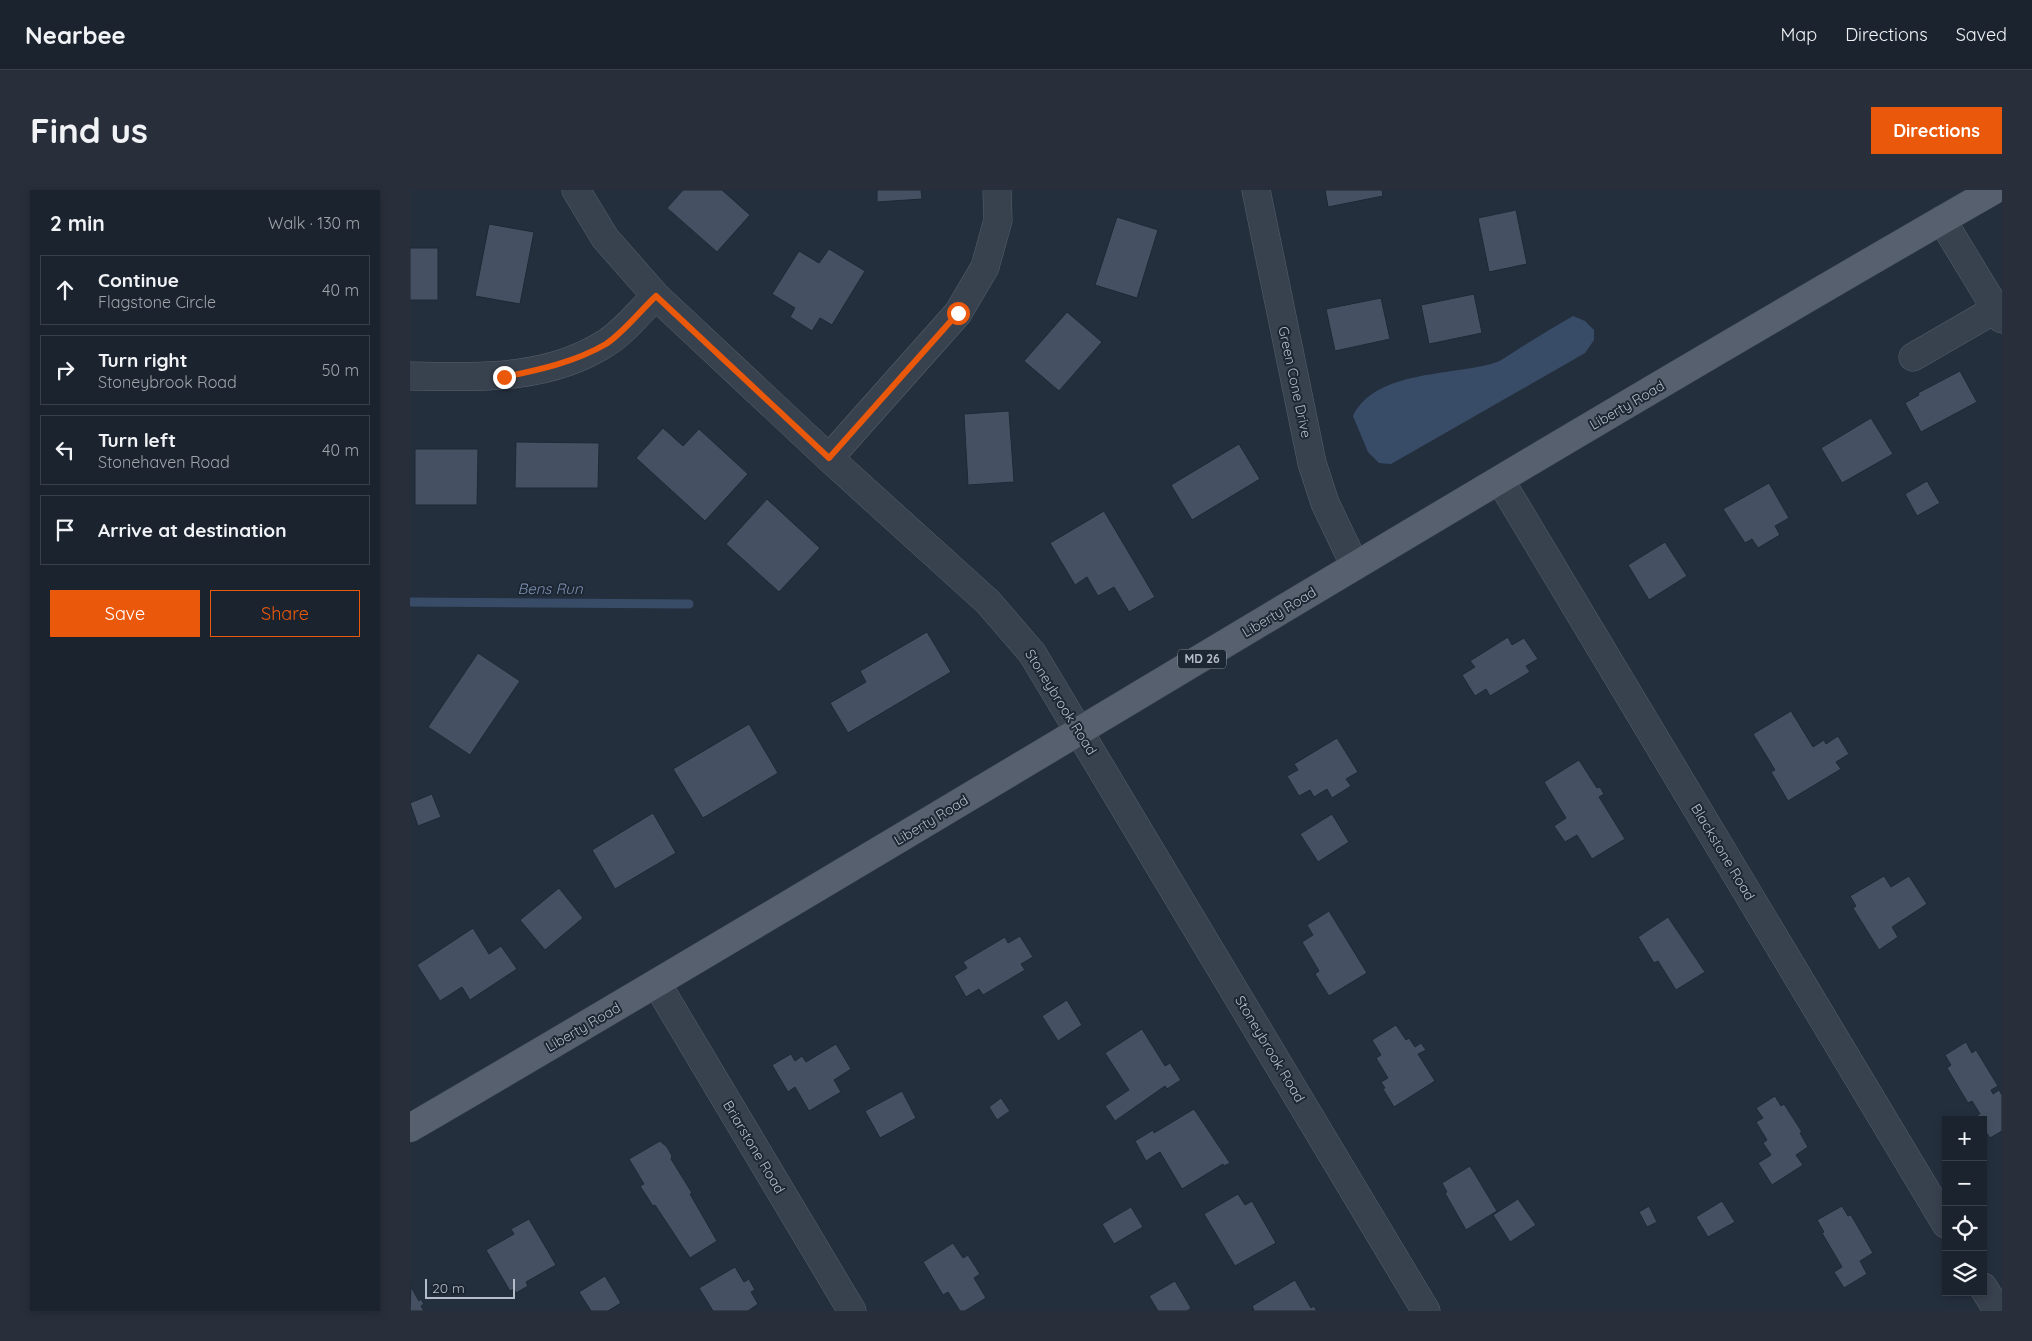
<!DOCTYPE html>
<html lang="en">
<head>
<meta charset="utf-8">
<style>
  :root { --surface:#1b232e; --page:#282f3a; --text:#f1f3f6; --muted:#a0a4aa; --line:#39404a; --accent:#ea580c }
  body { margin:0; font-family:Quicksand,sans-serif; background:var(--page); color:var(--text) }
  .controls { position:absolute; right:15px; bottom:15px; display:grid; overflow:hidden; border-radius:0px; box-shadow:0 2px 8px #0003 }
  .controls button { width:45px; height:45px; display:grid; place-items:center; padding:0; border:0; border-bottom:1px solid var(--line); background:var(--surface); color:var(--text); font:25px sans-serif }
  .scale { position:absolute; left:15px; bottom:12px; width:90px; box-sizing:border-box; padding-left:5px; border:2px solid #b4bcc9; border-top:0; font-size:14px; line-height:18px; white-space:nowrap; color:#b4bcc9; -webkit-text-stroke:4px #1d2633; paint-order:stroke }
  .stop { position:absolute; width:15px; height:15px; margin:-11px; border:4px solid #ea580c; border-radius:50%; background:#fff }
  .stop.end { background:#ea580c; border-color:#fff; box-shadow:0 1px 5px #0008 }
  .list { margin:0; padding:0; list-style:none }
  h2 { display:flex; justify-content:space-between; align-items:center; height:65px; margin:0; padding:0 20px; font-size:21px }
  h2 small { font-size:16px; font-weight:400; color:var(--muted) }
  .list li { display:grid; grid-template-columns:32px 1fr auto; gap:15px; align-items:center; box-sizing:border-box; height:70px; margin:0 10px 10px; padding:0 10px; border:1px solid var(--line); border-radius:0px }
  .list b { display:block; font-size:19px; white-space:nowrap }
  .list p { margin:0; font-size:16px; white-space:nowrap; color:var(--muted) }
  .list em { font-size:16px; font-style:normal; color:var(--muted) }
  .actions { display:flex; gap:10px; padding:15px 20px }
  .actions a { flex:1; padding:11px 0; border:1px solid var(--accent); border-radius:0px; text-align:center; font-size:18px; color:var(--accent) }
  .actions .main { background:var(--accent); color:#fff }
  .icon { flex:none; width:28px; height:28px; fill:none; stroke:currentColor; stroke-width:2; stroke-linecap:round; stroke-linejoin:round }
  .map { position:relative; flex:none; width:1592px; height:1121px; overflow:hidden; border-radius:0px }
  header { display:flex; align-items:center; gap:30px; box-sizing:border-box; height:70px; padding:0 25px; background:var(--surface); border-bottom:1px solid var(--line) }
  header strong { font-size:24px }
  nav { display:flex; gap:28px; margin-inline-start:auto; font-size:18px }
  .intro { display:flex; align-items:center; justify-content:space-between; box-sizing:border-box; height:120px; padding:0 30px }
  h1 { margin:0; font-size:35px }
  .button { padding:12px 22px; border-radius:0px; background:var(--accent); color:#fff; font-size:18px; font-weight:700 }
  main { display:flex; gap:30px; padding:0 30px }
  aside { flex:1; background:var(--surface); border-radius:0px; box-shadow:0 2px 8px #0003 }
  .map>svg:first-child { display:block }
</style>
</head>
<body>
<header>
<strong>Nearbee</strong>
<nav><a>Map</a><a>Directions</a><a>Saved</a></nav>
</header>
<div class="intro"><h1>Find us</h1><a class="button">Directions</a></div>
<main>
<aside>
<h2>2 min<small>Walk · 130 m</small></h2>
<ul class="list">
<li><svg class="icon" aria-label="ahead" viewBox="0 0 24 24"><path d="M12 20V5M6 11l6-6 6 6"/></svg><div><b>Continue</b><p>Flagstone Circle</p></div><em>40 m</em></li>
<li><svg class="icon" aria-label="right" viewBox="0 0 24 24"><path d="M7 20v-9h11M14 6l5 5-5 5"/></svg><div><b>Turn right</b><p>Stoneybrook Road</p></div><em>50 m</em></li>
<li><svg class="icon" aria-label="left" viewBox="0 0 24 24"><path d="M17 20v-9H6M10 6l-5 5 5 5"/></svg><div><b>Turn left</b><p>Stonehaven Road</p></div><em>40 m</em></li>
<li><svg class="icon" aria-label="arrive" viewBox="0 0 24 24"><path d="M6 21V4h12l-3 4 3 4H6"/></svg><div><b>Arrive at destination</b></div></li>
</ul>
<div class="actions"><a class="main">Save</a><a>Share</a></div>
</aside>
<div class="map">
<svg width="1592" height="1121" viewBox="0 0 1592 1121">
  <rect width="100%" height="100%" fill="#242f3e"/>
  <path fill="#394c67" d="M1163 126 1175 131 1184 140V150L1175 163 981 274 969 273 958 262 943 226C965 180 1042 186 1084 173 1092 171 1100 164 1107 160 1126 148 1144 137 1163 126Z"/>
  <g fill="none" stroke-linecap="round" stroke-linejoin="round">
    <path stroke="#394c67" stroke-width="9" d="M0 412 279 414"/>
  </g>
  <path fill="#455162" stroke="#1f2835" d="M273 0H312L340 25 307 62 257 18Z
    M467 0H511L512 9 467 12Z
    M915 0H972L973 6 918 17Z
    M1106 20 1117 74 1079 82 1068 28Z
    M707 27 748 40 727 108 685 95Z
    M79 34 124 42 110 114 65 106Z
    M0 58H28V110H0Z
    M419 59 455 81 422 135 410 128 402 141 380 127 385 118 362 104 389 61 409 73Z
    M1064 104 1072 143 1019 154 1011 115Z
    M971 108 980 149 925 161 916 119Z
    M657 122 692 152 649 201 614 171Z
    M1550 181 1567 212 1511 242 1495 213 1509 205 1508 203Z
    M599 221 604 292 558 295 554 224Z
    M1461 228 1483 264 1432 293 1411 258Z
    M253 238 273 256 289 239 338 284 295 331 226 268Z
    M106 252 189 253 188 298H105Z
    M829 254 850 289 782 330 761 295Z
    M5 259H68L67 315H5Z
    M1517 291 1530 313 1507 326 1495 304Z
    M1359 293 1379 328 1365 336 1370 345 1348 358 1342 349 1335 353 1313 319Z
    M357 309 410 358 369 402 316 354Z
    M694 321 745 407 719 422 704 397 688 406 677 387 665 395 640 353Z
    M1255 352 1277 386 1239 410 1218 375Z
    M517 442 541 482 438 543 420 513 456 492 450 481Z
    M1098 447 1102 455 1114 448 1128 469 1116 476 1120 482 1080 506 1076 499 1065 506 1052 485 1065 477 1060 471Z
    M68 463 110 491 60 565 18 537Z
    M1381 521 1403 557 1414 550 1416 554 1428 546 1439 564 1426 572 1431 579 1378 611 1361 582 1365 580 1343 544Z
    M339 534 368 583 293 628 263 579Z
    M927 548 948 582 936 589 941 596 922 608 917 599 904 607 900 600 889 606 877 586 888 580 884 574Z
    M1169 570 1187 598 1190 597 1194 604 1189 607 1215 649 1182 669 1167 645 1155 652 1144 636 1156 628 1134 592Z
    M22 604 31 627 8 636 0 613Z
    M243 623 266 663 205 699 182 660Z
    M922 624 939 652 908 672 890 644Z
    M1474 686 1481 697 1499 686 1517 714 1482 737 1488 747 1469 760 1443 718 1446 716 1440 706Z
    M149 698 173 728 135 760 110 730Z
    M919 721 957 783 919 806 905 784 909 781 892 752 903 745 897 735Z
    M1258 727 1295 782 1266 800 1248 771 1244 773 1228 747Z
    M63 738 79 764 91 756 107 779 60 810 52 797 30 811 7 775Z
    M610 746 623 767 611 774 615 780 573 805 569 799 556 807 544 786 557 778 553 772 595 747 598 753Z
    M657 810 672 835 648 851 632 826Z
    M986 835 996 850 999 848 1005 857 1011 853 1016 860 1008 864 1025 891 984 917 973 899 975 898 971 892 978 888 966 868 971 865 962 850Z
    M732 839 755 876 760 873 771 890 757 899 755 896 705 931 695 916 719 900 695 863Z
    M1556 852 1562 863 1566 860 1588 896 1581 900 1583 904 1589 900 1592 905V941L1580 948 1573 938V930H1568L1566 926 1570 924 1562 911 1558 913 1537 878 1541 875 1535 865Z
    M426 854 441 879 424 890 431 902 399 921 385 897 378 902 362 875 381 864 385 871 392 866 396 872Z
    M492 901 506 928 470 948 455 921Z
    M1365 906 1371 916 1374 914 1392 942 1390 943 1398 957 1386 965 1393 975 1362 995 1348 973 1361 965 1353 953 1357 950 1346 932 1353 928 1346 918Z
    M591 908 600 921 587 930 579 917Z
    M784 919 820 973 814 976 813 974 772 999 750 962 736 971 725 951 743 940 744 943Z
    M250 951 257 957 262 966 261 969 282 1003 280 1004 307 1051 280 1068 245 1015 243 1016 230 996 234 994 219 969Z
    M1060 976 1087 1021 1056 1040 1035 1003 1037 1002 1032 993Z
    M828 1004 835 1015 842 1011 866 1053 825 1076 794 1024Z
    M1108 1009 1126 1035 1100 1052 1083 1025Z
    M1312 1011 1325 1032 1298 1047 1286 1027Z
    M1239 1016 1247 1032 1237 1037 1229 1022Z
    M1432 1016 1438 1026 1441 1025 1463 1063 1450 1071 1457 1084 1434 1098 1424 1082 1432 1077 1412 1043 1414 1042 1407 1030Z
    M721 1017 733 1037 704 1054 692 1034Z
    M119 1029 146 1075 116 1092 118 1096 106 1103 104 1099 100 1101 76 1060 104 1044 101 1039Z
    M543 1053 553 1068 558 1065 570 1084 564 1088 576 1108 555 1121H550L538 1102 533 1105 513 1072Z
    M325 1077 334 1092 339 1089 345 1100 341 1102 348 1114 338 1121H303L289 1098Z
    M195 1086 211 1113 198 1121H181L169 1102Z
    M885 1090 901 1118 904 1116 907 1121H842L844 1120 842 1116Z
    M765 1091 781 1118 777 1121H748L739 1106Z
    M1 1097 9 1111 11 1109 14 1114 11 1116 14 1121H0Z"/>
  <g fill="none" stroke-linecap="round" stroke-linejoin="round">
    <g stroke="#565f6c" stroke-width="29">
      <path id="minor" d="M166 0 195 48 246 106 419 268 578 412 622 463 1016 1121
        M846 0 902 273 915 313 945 376
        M1532 30 1592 129
        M1503 167 1586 119
        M0 186C67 187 137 191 196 153 214 142 230 121 246 106
        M419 268 548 123 575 77 588 30 587 0
        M1090 290 1536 1034
        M247 794 442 1121
        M1573 1097 1588 1121"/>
    </g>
    <g stroke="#414a57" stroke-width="29">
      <path id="major" d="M0 938C530 629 1052 306 1584 0"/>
    </g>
    <use href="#minor" stroke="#38414e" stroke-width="28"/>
    <use href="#major" stroke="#56606e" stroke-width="28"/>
  </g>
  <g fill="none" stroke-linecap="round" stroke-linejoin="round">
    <path stroke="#ea580c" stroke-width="6" d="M94 187C129 180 165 172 196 154 213 143 231 120 246 106L419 268 548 123"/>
  </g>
  <g text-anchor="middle" stroke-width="4" stroke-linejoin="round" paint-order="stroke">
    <rect fill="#1d2633" stroke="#878f9c" stroke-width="1" x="768" y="459.5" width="48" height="19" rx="4"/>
    <g font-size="12" font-weight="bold" fill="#b4bcc9">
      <text x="792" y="473">MD 26</text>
    </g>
    <g font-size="14" fill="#b4bcc9" stroke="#1d2633">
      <text transform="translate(885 192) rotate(78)" y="5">Green Cone Drive</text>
      <text transform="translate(1217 215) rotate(-30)" y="5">Liberty Road</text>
      <text transform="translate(869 422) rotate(-31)" y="5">Liberty Road</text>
      <text transform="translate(651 512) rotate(58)" y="5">Stoneybrook Road</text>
      <text transform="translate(521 630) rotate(-31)" y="5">Liberty Road</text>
      <text transform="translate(1313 662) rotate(59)" y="5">Blackstone Road</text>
      <text transform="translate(173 837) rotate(-30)" y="5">Liberty Road</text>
      <text transform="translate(860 859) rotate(59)" y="5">Stoneybrook Road</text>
      <text transform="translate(344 957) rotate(59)" y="5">Briarstone Road</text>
    </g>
    <g font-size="15" font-style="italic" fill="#7c92b1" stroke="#1d2633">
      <text x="140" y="404">Bens Run</text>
    </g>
  </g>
</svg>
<div class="controls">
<button>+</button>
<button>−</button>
<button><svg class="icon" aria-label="locate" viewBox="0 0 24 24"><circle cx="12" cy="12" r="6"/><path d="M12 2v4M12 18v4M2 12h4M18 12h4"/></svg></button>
<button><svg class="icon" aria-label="layers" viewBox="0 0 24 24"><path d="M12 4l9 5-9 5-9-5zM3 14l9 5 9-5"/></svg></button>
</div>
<div class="scale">20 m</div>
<div class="stop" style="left:548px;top:123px"></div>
<div class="stop end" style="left:94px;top:187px"></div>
</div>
</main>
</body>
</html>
